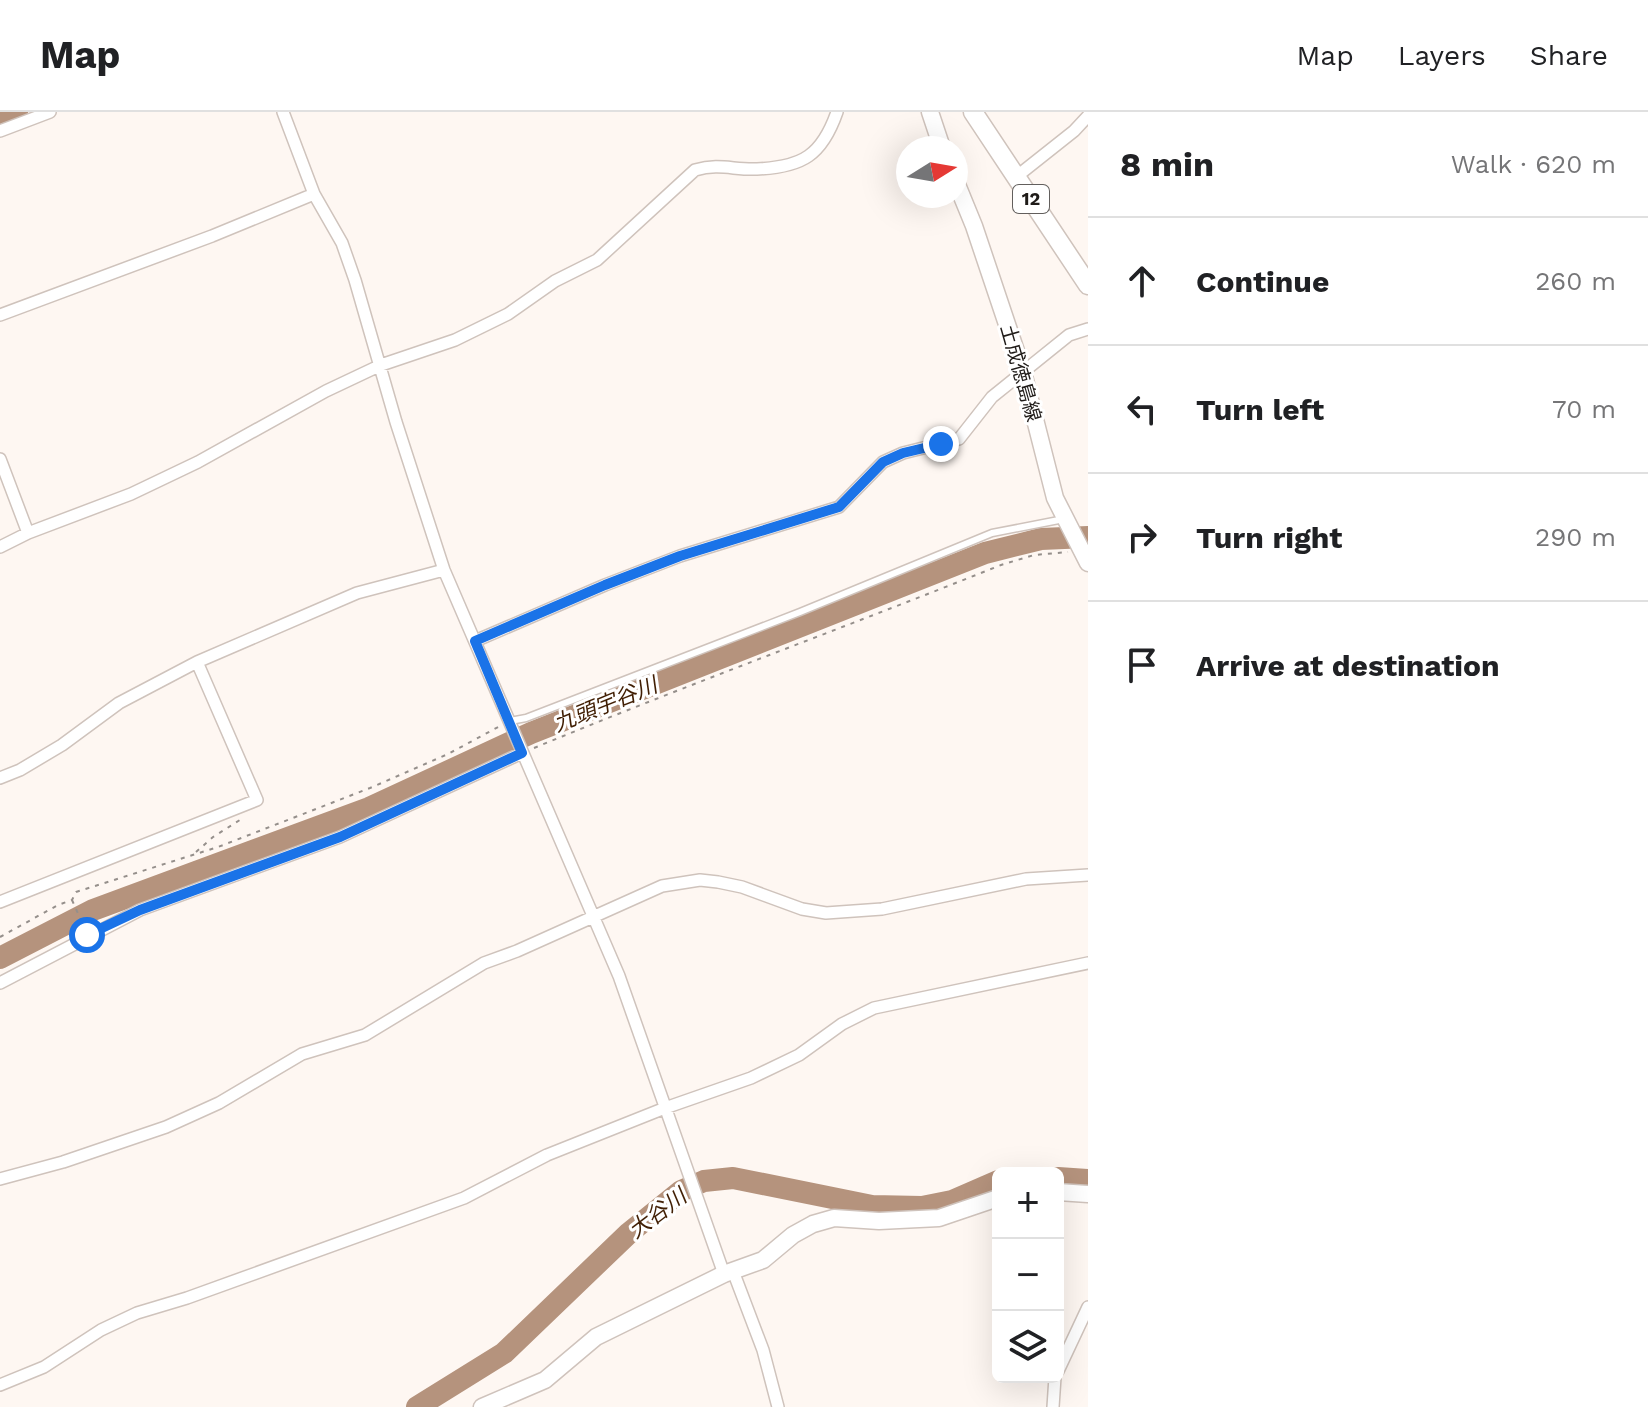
<!DOCTYPE html>
<html lang="en">
<head>
<meta charset="utf-8">
<style>
  :root { --surface:#fff; --page:#f2f2f2; --text:#202124; --muted:#757577; --line:#e0e0e0 }
  body { margin:0; font-family:"Work Sans","Noto Sans JP",sans-serif; background:var(--page); color:var(--text) }
  .controls { position:absolute; right:24px; bottom:24px; display:grid; overflow:hidden; border-radius:12px; box-shadow:0 8px 32px #0002 }
  .controls button { width:72px; height:72px; display:grid; place-items:center; padding:0; border:0; border-bottom:2px solid var(--line); background:var(--surface); color:var(--text); font:40px sans-serif }
  .compass { position:absolute; left:896px; top:24px; width:72px; height:72px; border-radius:50%; background:var(--surface); box-shadow:0 8px 32px #0002; rotate:79deg }
  .stop { position:absolute; width:24px; height:24px; margin:-18px; border:6px solid #1a73e8; border-radius:50%; background:#fff }
  .stop.end { background:#1a73e8; border-color:#fff; box-shadow:0 2px 8px #0008 }
  .list { margin:0; padding:0; list-style:none }
  h2 { display:flex; justify-content:space-between; align-items:center; height:104px; margin:0; padding:0 32px; font-size:34px }
  h2 small { font-size:26px; font-weight:400; color:var(--muted) }
  .list li { display:grid; grid-template-columns:52px 1fr auto; gap:24px; align-items:center; box-sizing:border-box; height:128px; padding:0 32px; border-top:2px solid var(--line) }
  .list b { display:block; font-size:30px; white-space:nowrap }
  .list em { font-size:26px; font-style:normal; color:var(--muted) }
  .icon { flex:none; width:44px; height:44px; fill:none; stroke:currentColor; stroke-width:2; stroke-linecap:round; stroke-linejoin:round }
  .map { position:relative; flex:none; width:1088px; height:1295px; overflow:hidden }
  header { display:flex; align-items:center; gap:48px; box-sizing:border-box; height:112px; padding:0 40px; background:var(--surface); border-bottom:2px solid var(--line) }
  header strong { font-size:38px }
  nav { display:flex; gap:44px; margin-inline-start:auto; font-size:28px }
  main { display:flex }
  aside { flex:1; background:var(--surface) }
  .map>svg:first-child { display:block }
</style>
</head>
<body>
<header>
<strong>Map</strong>
<nav><a>Map</a><a>Layers</a><a>Share</a></nav>
</header>
<main>
<div class="map">
<svg width="1088" height="1295" viewBox="0 0 1088 1295">
  <rect width="100%" height="100%" fill="#fef7f2"/>
  <g fill="none" stroke-linecap="round" stroke-linejoin="round">
    <path stroke="#b5937d" stroke-width="22" d="M0 7 17 0
      M0 846 93 798 369 696 531 621 985 441 1041 427 1088 425
      M1058 1066 1088 1068
      M417 1295 504 1241 629 1121 681 1079 704 1069 733 1066 872 1094 922 1095 952 1089 998 1069"/>
    <g stroke="#cfc3bc" stroke-width="9">
      <path id="lane" d="M510 609 526 606 800 500 992 421 1064 407"/>
    </g>
    <g stroke="#cfc3bc" stroke-width="14">
      <path id="street" d="M283 0 314 82 342 131 355 168 396 310 444 458 619 864 724 1162
        M0 19 50 0
        M1016 65 1074 19 1088 4
        M0 203 212 124 314 82
        M0 347 28 421
        M0 435 28 421 131 382 198 350 326 279 381 253 455 228 508 202 555 169 597 148 695 58C720 51 733 58 757 57 803 55 822 43 837 0
        M475 529 605 473 680 444 839 395 883 350 903 341 959 327 992 285 1069 223 1088 217
        M0 666 20 658 62 633 119 591 197 550 357 481 444 458
        M0 790 257 688 197 550
        M0 871 140 798 340 725 522 641
        M0 1067 63 1050 166 1015 219 991 302 942 365 923 484 851 517 839 662 774 700 768 718 770 742 775 802 797 826 801 882 797 1026 767 1088 763
        M733 1159 763 1238 778 1295
        M1058 1259 1088 1195
        M0 1273 44 1255 101 1218 137 1201 187 1186 464 1086 547 1043 665 996 751 966 799 943 842 912 874 896 1088 851
        M1053 1295 1055 1265"/>
    </g>
    <g stroke="#cfc3bc" stroke-width="19">
      <path id="secondary" d="M930 0 942 36
        M956 70 974 114 1023 260 1055 386 1088 451
        M1058 1080 1088 1082
        M482 1295 545 1268 596 1225 724 1162 763 1148 793 1123 813 1112 834 1106 879 1109 939 1106 998 1086"/>
    </g>
    <g stroke="#cfc3bc" stroke-width="21">
      <path id="primary" d="M973 0 1088 173"/>
    </g>
    <path stroke="#958f8b" stroke-width="2" stroke-dasharray="4 6" stroke-linecap="butt" d="M534 636C689 572 846 515 1001 453L1034 443 1068 440
      M196 740 213 725 243 706
      M72 788 84 815
      M0 825 58 793 72 788 76 780 218 735 370 676 448 642 500 614"/>
    <use href="#lane" stroke="#fff" stroke-width="6"/>
    <use href="#street" stroke="#fff" stroke-width="11"/>
    <use href="#secondary" stroke="#fff" stroke-width="16"/>
    <use href="#primary" stroke="#fff" stroke-width="18"/>
  </g>
  <g fill="none" stroke-linecap="round" stroke-linejoin="round">
    <path stroke="#1a73e8" stroke-width="10" d="M87 823 140 798 340 725 522 641 475 529 605 473 680 444 839 395 883 350 903 341 941 332"/>
  </g>
  <g text-anchor="middle" stroke-width="6" stroke-linejoin="round" paint-order="stroke">
    <rect fill="#fff" stroke="#625f5d" stroke-width="2" x="1013" y="73" width="36" height="28" rx="6"/>
    <g font-size="18" font-weight="bold" fill="#1f1b18">
      <text x="1031" y="93">12</text>
    </g>
    <g font-size="20" fill="#1f1b18" stroke="#fff">
      <text transform="translate(1021 261) rotate(74)" y="7">土成徳島線</text>
    </g>
    <g font-size="22" font-style="italic" fill="#411f04" stroke="#fff">
      <text transform="translate(605 592) rotate(-22)" y="8">九頭宇谷川</text>
      <text transform="translate(657 1101) rotate(-37)" y="8">大谷川</text>
    </g>
  </g>
</svg>
<div class="controls">
<button>+</button>
<button>−</button>
<button><svg class="icon" aria-label="layers" viewBox="0 0 24 24"><path d="M12 4l9 5-9 5-9-5zM3 14l9 5 9-5"/></svg></button>
</div>
<svg class="compass" viewBox="-18 -18 36 36"><path d="M0-13l5 13h-10z" fill="#e53935"/><path d="M0 13l5-13h-10z" fill="#757577"/></svg>
<div class="stop" style="left:87px;top:823px"></div>
<div class="stop end" style="left:941px;top:332px"></div>
</div>
<aside>
<h2>8 min<small>Walk · 620 m</small></h2>
<ul class="list">
<li><svg class="icon" aria-label="ahead" viewBox="0 0 24 24"><path d="M12 20V5M6 11l6-6 6 6"/></svg><div><b>Continue</b></div><em>260 m</em></li>
<li><svg class="icon" aria-label="left" viewBox="0 0 24 24"><path d="M17 20v-9H6M10 6l-5 5 5 5"/></svg><div><b>Turn left</b></div><em>70 m</em></li>
<li><svg class="icon" aria-label="right" viewBox="0 0 24 24"><path d="M7 20v-9h11M14 6l5 5-5 5"/></svg><div><b>Turn right</b></div><em>290 m</em></li>
<li><svg class="icon" aria-label="arrive" viewBox="0 0 24 24"><path d="M6 21V4h12l-3 4 3 4H6"/></svg><div><b>Arrive at destination</b></div></li>
</ul>
</aside>
</main>
</body>
</html>
